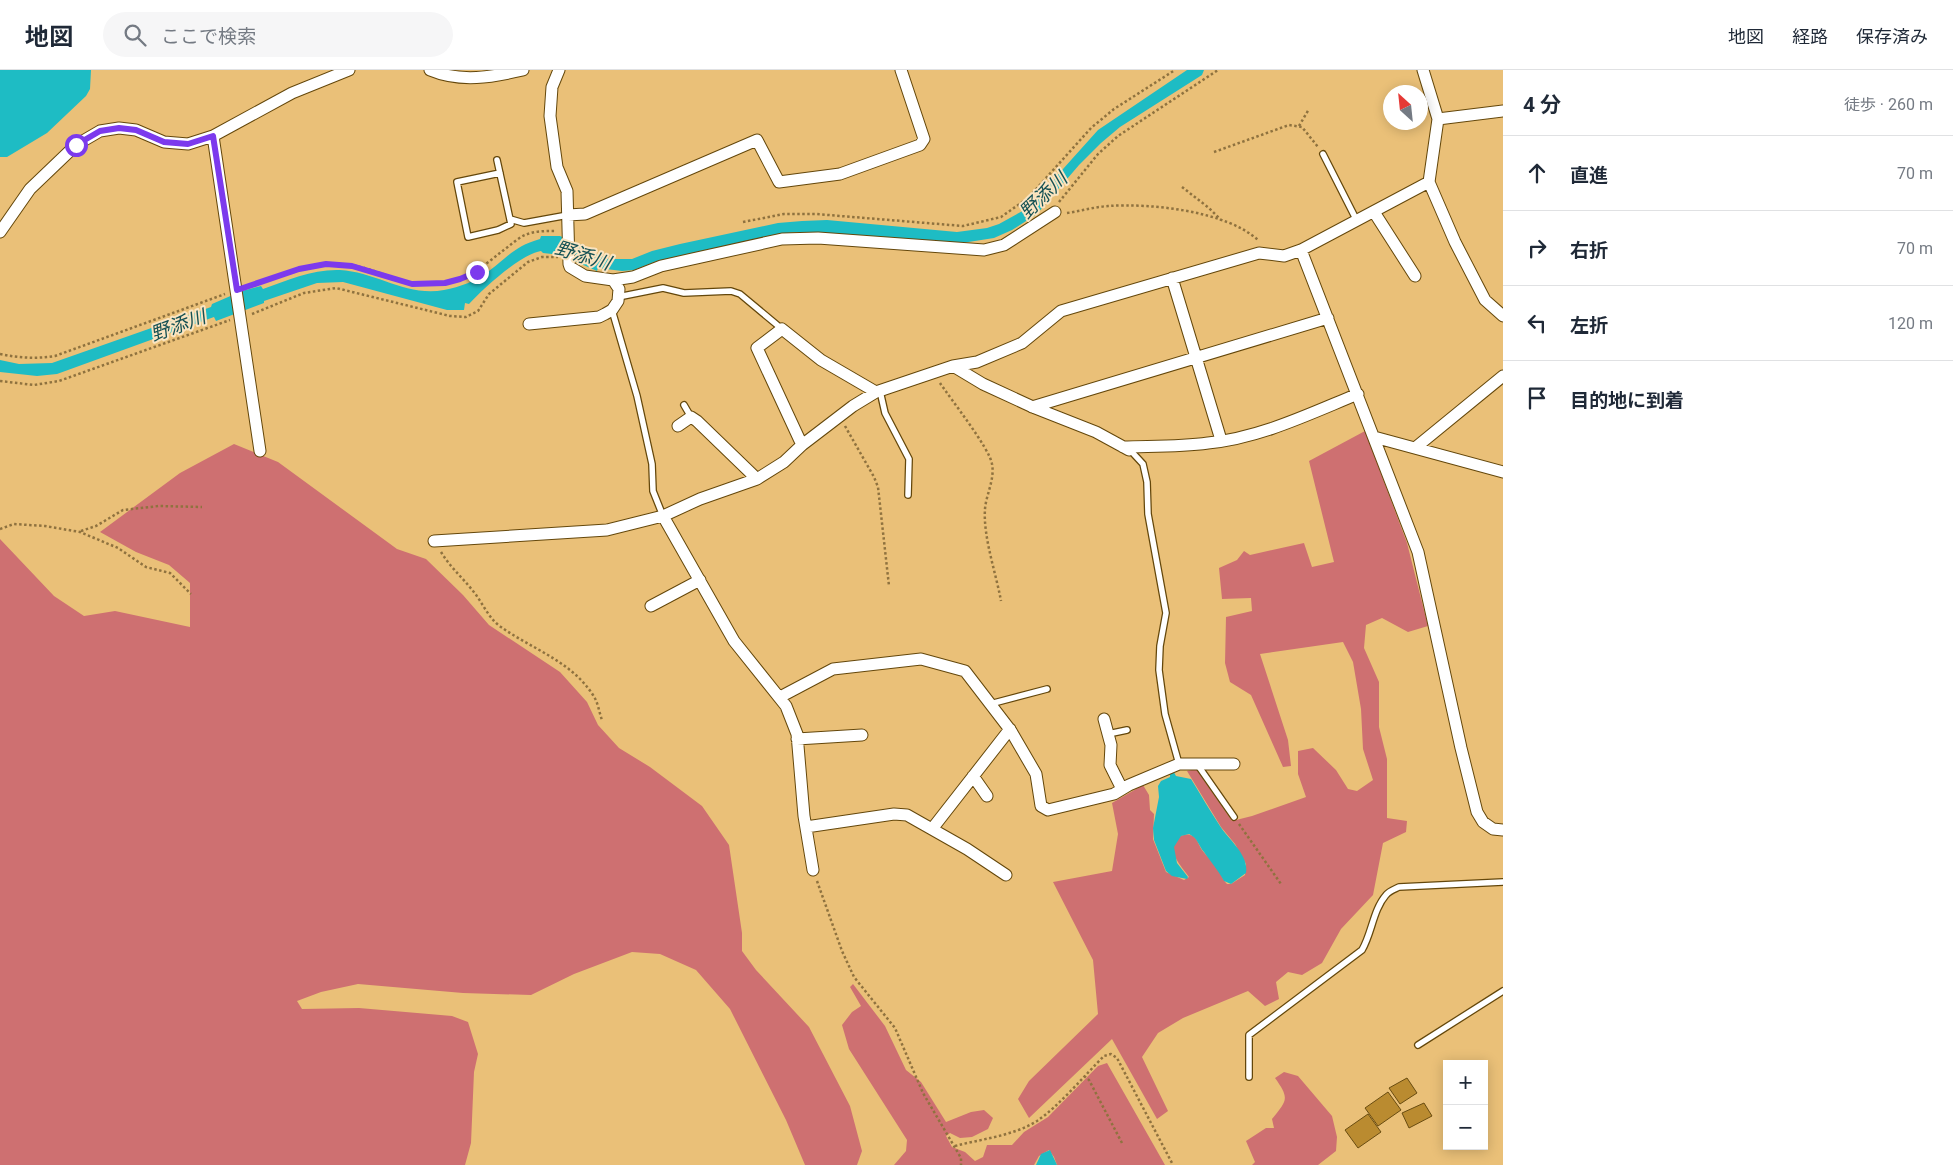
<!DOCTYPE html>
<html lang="ja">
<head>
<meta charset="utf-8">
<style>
  :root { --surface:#fff; --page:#f6f6f7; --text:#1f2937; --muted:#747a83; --line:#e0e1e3 }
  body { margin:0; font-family:Roboto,"Noto Sans JP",sans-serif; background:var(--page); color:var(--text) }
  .controls { position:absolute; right:15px; bottom:15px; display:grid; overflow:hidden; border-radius:0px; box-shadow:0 2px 12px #0003 }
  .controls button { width:45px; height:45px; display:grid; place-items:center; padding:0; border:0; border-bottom:1px solid var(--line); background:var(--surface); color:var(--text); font:25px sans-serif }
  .compass { position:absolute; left:1383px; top:15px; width:45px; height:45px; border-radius:50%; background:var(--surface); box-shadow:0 2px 12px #0003; rotate:333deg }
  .stop { position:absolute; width:15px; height:15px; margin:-11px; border:4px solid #7c3aed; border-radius:50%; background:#fff }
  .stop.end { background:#7c3aed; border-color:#fff; box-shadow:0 1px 5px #0008 }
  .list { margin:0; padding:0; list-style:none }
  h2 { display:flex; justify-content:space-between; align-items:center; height:65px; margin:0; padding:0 20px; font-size:21px }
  h2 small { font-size:16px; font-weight:400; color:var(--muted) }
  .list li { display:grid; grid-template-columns:32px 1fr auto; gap:15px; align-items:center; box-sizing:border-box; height:75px; padding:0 20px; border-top:1px solid var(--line) }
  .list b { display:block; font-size:19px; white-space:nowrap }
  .list em { font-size:16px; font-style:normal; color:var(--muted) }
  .icon { flex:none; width:28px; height:28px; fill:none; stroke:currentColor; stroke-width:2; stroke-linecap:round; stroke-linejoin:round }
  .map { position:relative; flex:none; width:1503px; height:1095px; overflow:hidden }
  header { display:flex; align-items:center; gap:30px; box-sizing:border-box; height:70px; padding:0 25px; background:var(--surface); border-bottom:1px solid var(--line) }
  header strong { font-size:24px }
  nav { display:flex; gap:28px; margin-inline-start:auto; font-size:18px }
  .search { width:350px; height:45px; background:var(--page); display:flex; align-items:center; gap:12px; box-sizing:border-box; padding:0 18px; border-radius:28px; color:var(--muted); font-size:19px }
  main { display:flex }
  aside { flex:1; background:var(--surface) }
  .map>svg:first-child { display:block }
</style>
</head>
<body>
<header>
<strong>地図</strong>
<div class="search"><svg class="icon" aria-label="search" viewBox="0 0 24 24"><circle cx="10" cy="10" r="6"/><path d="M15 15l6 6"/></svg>ここで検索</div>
<nav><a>地図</a><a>経路</a><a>保存済み</a></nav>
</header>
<main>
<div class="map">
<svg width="1503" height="1095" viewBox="0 0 1503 1095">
  <rect width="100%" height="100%" fill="#eac078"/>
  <path fill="#ce7071" d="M1365 361 1407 473 1428 556 1408 562 1382 548 1366 555 1364 578 1379 612V657L1387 689V748L1407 751 1406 762 1383 773 1373 825 1341 859 1322 893 1302 905 1288 902 1276 912 1279 929 1265 936 1248 921 1183 948 1158 963 1142 987 1168 1041 1157 1049 1112 969 1029 1048 1018 1029 1029 1011 1098 944 1093 890 1053 812 1112 801 1118 764 1112 733 1143 715 1149 725 1150 740 1154 744 1153 769 1166 802 1184 810 1189 807C1183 798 1163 778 1179 767 1182 765 1187 764 1190 765 1197 766 1198 774 1202 780 1206 786 1213 791 1217 797 1221 803 1222 809 1227 814H1231L1245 805 1246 794 1235 774 1221 757 1187 701 1196 699 1232 751 1252 746 1306 727 1298 704V681L1313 678 1336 700 1348 719 1357 721 1373 710 1363 679 1361 639 1353 592 1343 572 1260 584 1288 670 1291 696 1283 697 1251 625 1230 612 1225 593 1226 547 1252 541 1251 528 1222 529 1219 498 1237 490 1244 481 1250 485 1304 473 1312 497 1334 492 1309 391Z
    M234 374 278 392 397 479 426 489 463 525 489 555 560 602 587 632 598 655 619 678 650 697 702 736 729 775 742 863V881L756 900 809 957 850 1036 862 1081 857 1095H805L786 1050 730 939 696 900 660 884 632 882 574 904 531 925 463 923 358 914 321 922 297 931 302 939 359 938 452 946 468 952 478 984 474 1002 471 1073 465 1095H0V469L54 526 84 546 115 541 190 557V513L169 495 136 482 100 462 180 403Z
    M853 914 885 956 906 1000 921 1012 946 1052 971 1042 984 1040 993 1048 988 1059 972 1067 960 1068 950 1063 946 1066 952 1077 965 1082 975 1091 983 1087 987 1075H1012L1024 1062 1048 1047 1098 996 1107 993 1165 1095H1057L1054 1087 1049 1080 1039 1086 1034 1095H894L906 1081 907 1070 849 979 842 955 852 942 861 936 850 917Z
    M1284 1002 1298 1006 1332 1046 1337 1067 1336 1081 1318 1095H1252L1255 1092 1246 1071 1266 1058H1274L1272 1049C1287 1030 1290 1029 1275 1008Z"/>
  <path fill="#1ebcc4" d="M0 0H91L90 19 86 26 47 63 7 87H0Z
    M1187 0H1204L1202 5 1120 57 1101 73 1079 95 1037 144 1012 160 994 168 962 173 830 163 797 162 778 164 657 191 634 200 622 201 598 198 597 201 561 185 543 183 541 181C521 184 484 218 469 234L465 233 464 240H447L343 212 317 213 264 231V233L216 251 214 247 57 304 37 306 0 302V290L19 294 52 293 211 237 212 234 242 221 261 216 263 219C288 210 313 199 340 200 376 202 407 227 444 220 460 217 476 211 489 201 509 186 515 176 540 169L541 166H560L596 181V184L609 189H632L652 181 680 174 778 153 802 151 827 150 957 162 987 158 999 154 1028 138 1098 60Z
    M1170 695 1176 706 1191 709C1201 725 1210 741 1220 756 1229 770 1249 785 1246 803L1231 814 1224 811C1218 800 1211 792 1204 782 1198 775 1198 768 1189 764L1181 766 1174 777 1177 793 1188 807 1187 809 1172 806 1166 801 1154 770 1153 758 1159 727 1158 716 1161 711 1170 707Z
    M1050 1080 1057 1095H1036L1041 1084Z"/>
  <path fill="#ba8b30" stroke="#694c11" d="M1407 1008 1417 1023 1400 1034 1389 1018Z
    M1388 1022 1401 1040 1378 1056 1365 1038Z
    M1424 1033 1432 1046 1409 1058 1402 1043Z
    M1368 1044 1381 1062 1358 1078 1345 1060Z"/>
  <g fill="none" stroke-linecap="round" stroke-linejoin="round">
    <g stroke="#64470b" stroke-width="8">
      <path id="lane" d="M1323 84 1357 151
        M497 90 511 154 498 160 468 167 457 112 500 103
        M510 149 524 153 568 145
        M618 227 663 218 684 223 731 221 740 224 782 259
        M612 240 637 326 652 394 653 421 663 446
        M880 321 885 343 909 389 908 425
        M684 335 691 347
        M1131 381 1143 394 1147 412 1148 444 1166 543 1160 576 1159 600 1165 644 1179 694
        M990 634 1047 619
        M1108 664 1127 660
        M1197 694 1234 747
        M1418 975 1503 921
        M1249 1007V965L1362 880C1372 863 1373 840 1386 825 1389 821 1395 819 1399 817L1503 812"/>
    </g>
    <g stroke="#64470b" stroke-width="13">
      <path id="street" d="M430 0C461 13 492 7 523 0
        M1423 0 1438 49 1429 112 1455 172 1485 230 1503 246
        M1438 49 1503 41
        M213 66 260 381
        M1374 142 1415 206
        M568 145 585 144 757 70 779 112 840 104 920 75 924 69 901 0
        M0 162 30 119 76 75 100 61 119 58 136 60 164 72 188 74 213 66 292 23 349 0
        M1301 180 1418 482 1461 678 1477 742 1483 752 1493 759 1503 760
        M1172 208 1221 370
        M613 210 633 207 661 196 782 169 818 168 984 180 1004 175 1055 142
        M529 254 599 247 605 244 612 240 618 231 619 219 613 210 585 206 570 197 569 194 567 121 557 97 550 46 552 17 559 0
        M953 296 983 314 1035 338 1096 362 1129 380
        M1032 337 1328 248
        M678 356 691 347 697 351 757 409
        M1374 367 1503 402
        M802 375 757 278 782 259 821 290 876 322
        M1123 377C1151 376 1180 377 1208 373 1260 368 1309 344 1358 324
        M1415 378 1503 306
        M663 446 734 571 786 636 797 664 804 746 813 800
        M434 471 607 460 663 446 700 429 757 409 784 392 802 375 853 336 876 322 953 296 977 292 1022 273 1061 241 1259 183 1284 186 1301 180 1429 112
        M651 536 700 510
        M780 627 833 599 921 589 965 601 1011 661 1036 704 1041 736 1048 740 1114 724 1129 715 1179 694H1234
        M1104 649 1111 675 1110 695 1122 719
        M797 669 862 665
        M973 706 987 726
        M806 757 894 744 907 745 967 779 1006 805
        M932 759 1010 659"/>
    </g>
    <path stroke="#8f723f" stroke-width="2.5" stroke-dasharray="2.5 2.5" stroke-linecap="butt" d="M1299 56 1309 39
      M1214 82 1289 55 1302 57 1318 77
      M1182 117 1209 138 1221 150
      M1059 132 1098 84 1118 66 1218 0
      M1067 143C1081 141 1094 137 1108 136 1151 133 1226 141 1258 170
      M743 152 784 144H816L963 156 1001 147 1028 128 1091 58 1114 39 1175 0
      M247 216C280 205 315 190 351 195 386 201 408 221 448 212 473 207 489 191 509 176 514 172 520 167 525 165 534 161 545 161 555 161
      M252 244 304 223 336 218 450 246 466 247 478 241 489 224 528 192 542 187H558
      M0 284C19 288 36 289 55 286L225 224
      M0 311 34 315 59 311 230 250
      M940 313C950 328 990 379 992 394 995 409 986 425 985 439 983 467 996 503 1001 531
      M845 356 874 407 878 417 889 516
      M0 459 14 454 45 456 80 462 118 478 146 497 170 503 191 524
      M81 461 96 456 123 440 159 436 202 437
      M441 482C450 497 462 507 473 521 483 533 488 548 501 557 532 579 571 591 593 625 598 632 599 642 602 650
      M1239 754 1281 814
      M817 811 842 881 854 907 895 958 923 1023 961 1088V1095
      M1084 1006 1089 1010 1122 1073
      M955 1076C981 1069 1013 1066 1037 1051 1058 1037 1085 1005 1104 986L1111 984 1117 988 1173 1095"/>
    <use href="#lane" stroke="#fff" stroke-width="5.5"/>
    <use href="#street" stroke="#fff" stroke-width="11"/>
  </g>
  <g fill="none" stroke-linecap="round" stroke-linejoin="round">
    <path stroke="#7c3aed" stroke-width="6" d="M76 75 100 61 119 58 136 60 164 72 188 74 213 66 237 220 299 199 326 194 352 196 412 214 445 213 460 209 477 202"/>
  </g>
  <g text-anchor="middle" stroke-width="4" stroke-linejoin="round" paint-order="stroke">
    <g font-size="19" font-style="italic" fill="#155154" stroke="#fae4c1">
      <text transform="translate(1043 125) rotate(-44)" y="7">野添川</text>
      <text transform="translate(583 185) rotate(17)" y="7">野添川</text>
      <text transform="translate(178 255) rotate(-20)" y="7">野添川</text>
    </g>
  </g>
</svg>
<div class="controls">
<button>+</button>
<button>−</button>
</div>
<svg class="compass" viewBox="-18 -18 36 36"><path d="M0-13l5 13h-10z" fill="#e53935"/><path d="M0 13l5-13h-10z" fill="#747a83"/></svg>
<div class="stop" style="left:76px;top:75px"></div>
<div class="stop end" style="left:477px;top:202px"></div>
</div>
<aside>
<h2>4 分<small>徒歩 · 260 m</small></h2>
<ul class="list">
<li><svg class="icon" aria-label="ahead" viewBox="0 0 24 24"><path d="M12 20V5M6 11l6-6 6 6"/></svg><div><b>直進</b></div><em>70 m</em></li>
<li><svg class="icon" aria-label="right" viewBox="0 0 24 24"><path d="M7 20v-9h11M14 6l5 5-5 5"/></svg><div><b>右折</b></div><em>70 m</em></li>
<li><svg class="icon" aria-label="left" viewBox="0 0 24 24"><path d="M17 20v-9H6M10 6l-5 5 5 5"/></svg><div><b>左折</b></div><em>120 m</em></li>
<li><svg class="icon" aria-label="arrive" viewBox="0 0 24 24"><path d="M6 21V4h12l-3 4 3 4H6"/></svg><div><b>目的地に到着</b></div></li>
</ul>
</aside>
</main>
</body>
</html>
